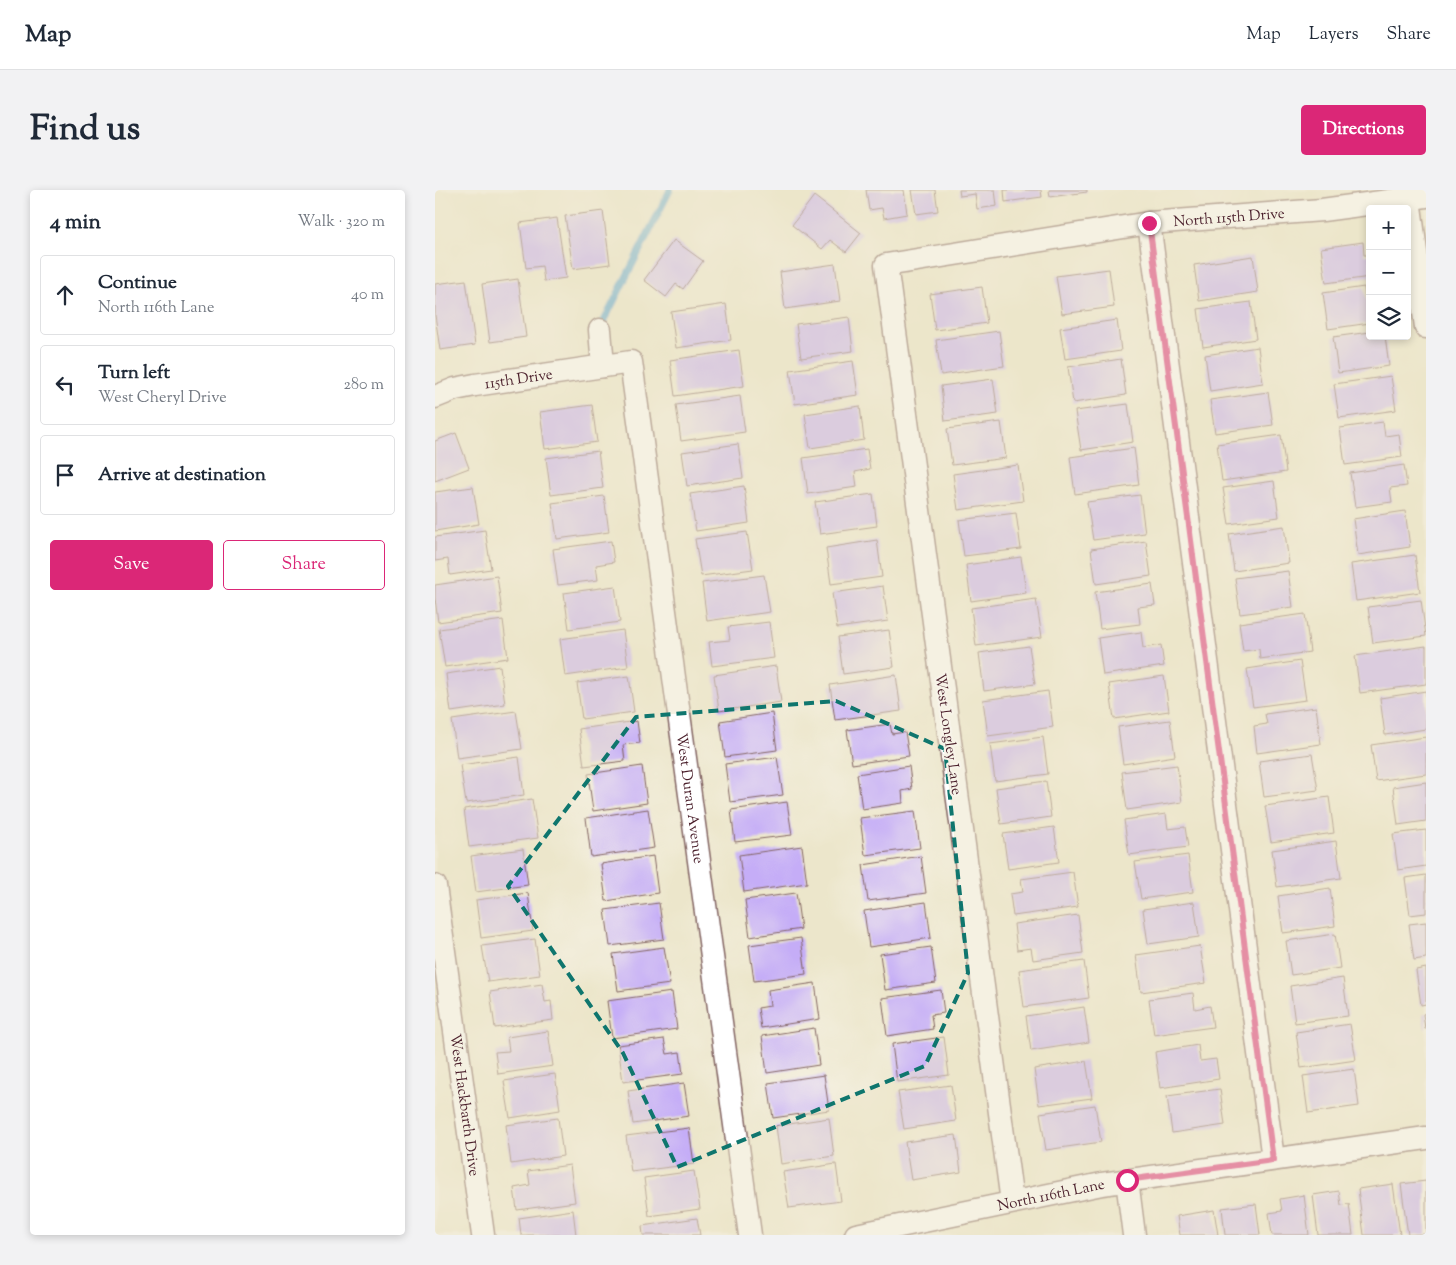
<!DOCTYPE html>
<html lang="en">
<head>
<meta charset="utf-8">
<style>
  :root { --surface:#fff; --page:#f2f2f3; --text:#1f2937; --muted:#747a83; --line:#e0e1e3; --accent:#db2777 }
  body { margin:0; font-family:"Sorts Mill Goudy",serif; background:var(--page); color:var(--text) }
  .controls { position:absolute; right:15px; top:15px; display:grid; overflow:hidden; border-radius:5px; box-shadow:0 2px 8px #0003 }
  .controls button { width:45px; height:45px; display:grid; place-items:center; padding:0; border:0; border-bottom:1px solid var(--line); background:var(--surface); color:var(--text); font:25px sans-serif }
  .stop { position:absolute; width:15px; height:15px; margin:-11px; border:4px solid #db2777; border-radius:50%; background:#fff }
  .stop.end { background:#db2777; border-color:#fff; box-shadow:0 1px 5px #0008 }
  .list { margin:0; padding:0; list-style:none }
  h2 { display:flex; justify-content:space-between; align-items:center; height:65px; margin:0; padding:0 20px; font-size:21px }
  h2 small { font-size:16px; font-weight:400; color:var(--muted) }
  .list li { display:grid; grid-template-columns:32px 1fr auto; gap:15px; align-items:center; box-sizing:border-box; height:80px; margin:0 10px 10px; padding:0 10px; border:1px solid var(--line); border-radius:5px }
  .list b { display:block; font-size:19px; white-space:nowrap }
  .list p { margin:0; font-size:16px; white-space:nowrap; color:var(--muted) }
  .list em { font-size:16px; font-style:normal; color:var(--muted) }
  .actions { display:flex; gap:10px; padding:15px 20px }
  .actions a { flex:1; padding:11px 0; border:1px solid var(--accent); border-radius:5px; text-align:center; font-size:18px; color:var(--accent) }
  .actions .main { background:var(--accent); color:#fff }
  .icon { flex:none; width:28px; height:28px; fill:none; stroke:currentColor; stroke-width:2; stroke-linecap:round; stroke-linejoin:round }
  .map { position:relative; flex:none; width:991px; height:1045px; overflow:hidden; border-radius:5px }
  header { display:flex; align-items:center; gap:30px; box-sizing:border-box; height:70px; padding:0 25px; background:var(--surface); border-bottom:1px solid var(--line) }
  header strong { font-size:24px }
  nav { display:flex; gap:28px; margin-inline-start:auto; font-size:18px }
  .intro { display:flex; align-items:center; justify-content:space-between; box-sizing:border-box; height:120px; padding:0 30px }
  h1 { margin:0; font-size:35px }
  .button { padding:12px 22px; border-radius:5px; background:var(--accent); color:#fff; font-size:18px; font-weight:700 }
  main { display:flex; gap:30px; padding:0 30px }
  aside { flex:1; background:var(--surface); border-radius:5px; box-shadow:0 2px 8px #0003 }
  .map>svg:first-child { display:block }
</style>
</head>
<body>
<header>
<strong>Map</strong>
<nav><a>Map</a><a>Layers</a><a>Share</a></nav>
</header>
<div class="intro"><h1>Find us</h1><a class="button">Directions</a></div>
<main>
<aside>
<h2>4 min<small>Walk · 320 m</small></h2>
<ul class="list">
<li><svg class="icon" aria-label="ahead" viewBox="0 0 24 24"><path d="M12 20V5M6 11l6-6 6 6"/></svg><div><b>Continue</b><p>North 116th Lane</p></div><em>40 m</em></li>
<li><svg class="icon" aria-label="left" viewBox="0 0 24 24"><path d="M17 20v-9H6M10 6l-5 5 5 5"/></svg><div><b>Turn left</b><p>West Cheryl Drive</p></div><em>280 m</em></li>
<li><svg class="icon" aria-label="arrive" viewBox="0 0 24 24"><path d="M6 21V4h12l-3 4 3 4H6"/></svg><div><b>Arrive at destination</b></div></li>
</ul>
<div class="actions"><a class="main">Save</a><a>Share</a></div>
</aside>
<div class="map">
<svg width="991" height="1045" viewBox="0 0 991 1045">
  <rect width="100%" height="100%" fill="#f7f3e8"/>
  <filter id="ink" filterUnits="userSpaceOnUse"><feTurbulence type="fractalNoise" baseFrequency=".02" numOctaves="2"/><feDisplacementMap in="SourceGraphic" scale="10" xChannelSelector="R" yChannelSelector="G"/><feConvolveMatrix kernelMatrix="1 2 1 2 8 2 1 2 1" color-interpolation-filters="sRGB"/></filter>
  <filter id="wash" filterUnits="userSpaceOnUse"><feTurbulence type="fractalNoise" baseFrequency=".0096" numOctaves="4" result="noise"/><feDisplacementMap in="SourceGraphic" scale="20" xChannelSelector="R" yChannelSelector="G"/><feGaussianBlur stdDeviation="1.12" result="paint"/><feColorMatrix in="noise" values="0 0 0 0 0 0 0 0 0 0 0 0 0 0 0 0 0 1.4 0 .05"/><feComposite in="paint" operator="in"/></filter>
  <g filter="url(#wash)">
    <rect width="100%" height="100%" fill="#ece6cb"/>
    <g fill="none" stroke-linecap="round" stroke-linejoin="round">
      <path stroke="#58a4d1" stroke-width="7" d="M166 137 235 0"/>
    </g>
    <g id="blocks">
      <path fill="#c5adf7" d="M431 0H469L472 24 449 28 447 18 434 20Z
        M477 0H500L503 21 481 24Z
        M524 0H560L562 16 542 19 540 4 525 6Z
        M569 0H606L607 7 570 12Z
        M614 0H652V2L615 7Z
        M379 6 426 43 411 62 395 50 387 59 357 35Z
        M168 21 175 74 138 79 130 26Z
        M122 28 131 88 109 91 107 76 91 78 85 33Z
        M239 50 268 71 248 99 241 94 231 107 209 90Z
        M928 52 929 65H935V87L891 93 886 58Z
        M818 66 823 102 764 111 759 75Z
        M400 74 405 111 350 119 345 82Z
        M674 79 679 117 627 124 621 86Z
        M83 89 91 147 55 152 47 94Z
        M31 90 40 155 5 160 0 125V94Z
        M547 97 552 133 500 140 495 104Z
        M929 97 931 110H935V133L893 139 888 103Z
        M816 112 821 149 768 157 763 119Z
        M291 114 296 150 241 158 236 122Z
        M414 127 418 161 366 168 361 134Z
        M682 130 686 161 630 169 625 138Z
        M564 141 569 176 506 185 501 150Z
        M935 142V146H950L954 176 903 183 898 147Z
        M823 157 828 193 775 201 770 165Z
        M304 160 309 196 240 206 235 170Z
        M686 169 691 205 638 213 633 177Z
        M418 171 423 205 360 214 355 180Z
        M956 186 961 220 904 228 899 194Z
        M558 189 563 224 510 231 506 196Z
        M833 202 838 235 780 243 775 210Z
        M305 206 310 242 246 251 241 215Z
        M693 214 698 252 646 260 640 221Z
        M157 215 162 252 110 259 105 222Z
        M425 216 429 250 375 258 370 224Z
        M566 232 571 268 517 275 512 239Z
        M948 232 950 246 964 244 967 267 910 275 905 238Z
        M21 243 34 278 0 291V251Z
        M846 245 851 282 787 291 782 254Z
        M303 254 308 288 252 296 247 262Z
        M699 258 704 295 640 304 635 267Z
        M432 259 435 279 420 282 422 297 373 304 368 268Z
        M163 261 168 298 116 305 111 268Z
        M583 275 588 311 523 320 518 284Z
        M969 275 972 296 955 298 957 312 920 317 915 283Z
        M839 291 844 327 794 334 788 298Z
        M309 296 314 333 261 341 255 304Z
        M38 297 44 334 0 341V302Z
        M438 304 442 336 385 344 380 312Z
        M705 305 710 343 658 350 652 312Z
        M169 306 174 342 122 349 117 313Z
        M970 321 975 357 923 365 918 329Z
        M581 323 586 359 529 366 524 330Z
        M849 336 854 373 799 381 794 344Z
        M50 340 56 379 15 385 13 369 0 371V347Z
        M312 342 318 379 266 386 260 349Z
        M442 350 447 387 396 394 391 358Z
        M176 351 179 372 161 375 163 390 123 395 118 359Z
        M711 351 716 386 661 394 656 359Z
        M980 365 985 402 921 411 916 374Z
        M586 367 591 403 536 411 531 375Z
        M853 381 858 417 805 424 800 388Z
        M329 385 335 422 272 431 267 393Z
        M62 386 67 423 3 432 0 408V395Z
        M717 394 720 415 703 417 705 434 665 439 660 402Z
        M180 396 185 432 134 439 129 403Z
        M448 396 453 431 402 438 397 403Z
        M601 409 607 447 541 456 536 418Z
        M986 410 991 446 938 453 933 417Z
        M870 424 875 462 825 469 824 459 808 461 804 433Z
        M68 430 73 468 10 477 4 439Z
        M334 432 339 468 277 476 274 452 295 450 293 437Z
        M188 440 193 477 130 486 125 449Z
        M454 440 459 477 408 484 403 447Z
        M706 442 708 458 726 455 729 476 668 485 663 448Z
        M594 456 600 494 549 501 544 463Z
        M991 456V494L925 503 920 466Z
        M865 471 871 510 818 517 812 479Z
        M65 476 70 514 16 522 11 484Z
        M341 476 346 512 284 521 279 485Z
        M461 485 466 521 400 530 395 495Z
        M194 486 199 522 147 529 142 493Z
        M729 486 734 521 679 529 674 494Z
        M613 501 618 537 553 546 548 510Z
        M991 501V539L950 545 945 508Z
        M881 517 886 554 822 563 819 536 832 534 830 524Z
        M81 521 87 559 22 568 17 530Z
        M337 523 342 560 290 567 285 531Z
        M735 530 740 566 688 574 683 537Z
        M202 531 205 553 188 555 190 571 149 576 144 539Z
        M455 534 457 544 470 542 474 566 417 574 412 540Z
        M608 547 613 584 560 591 555 554Z
        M991 547V584L941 591 936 555Z
        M877 564 883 600 829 607 824 571Z
        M84 567 89 605 31 613 25 575Z
        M342 567 348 605 295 612 290 574Z
        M742 575 747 612 692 620 687 582Z
        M207 576 212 613 158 621 153 584Z
        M474 576 477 599 467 601 468 613 427 619 422 584Z
        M611 591 616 627 566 634 561 598Z
        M991 592V631L963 635 958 597Z
        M894 607 899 643 836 652 830 616Z
        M97 609 103 648 34 657 29 619Z
        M352 612 357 645 300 652 296 620Z
        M213 619 219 658 156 667 151 628Z
        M480 621 485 658 430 665 425 628Z
        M731 624 733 639 750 637 753 657 694 665 689 630Z
        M619 637 624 672 573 679 568 644Z
        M991 640V676L963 680 958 644Z
        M901 651 906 688 842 697 837 660Z
        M367 656 372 693 309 702 304 665Z
        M88 659 93 695 41 702 36 666Z
        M753 665 758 702 706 709 700 672Z
        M218 666 223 703 171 711 166 674Z
        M486 666 491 703 433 711 428 675Z
        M638 682 643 717 578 726 575 704 588 702 586 689Z
        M991 685V723L975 725 970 688Z
        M895 698 900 736 848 743 843 706Z
        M93 703 98 741 46 748 41 710Z
        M361 703 366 739 315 747 310 710Z
        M491 712 496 748 434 757 429 721Z
        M759 712 764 747 713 754 708 719Z
        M224 713 229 749 175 756 170 720Z
        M643 725 648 763 598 770 596 758 582 760 579 734Z
        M991 732V768L979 770 974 734Z
        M900 744 905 778 856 785 851 751Z
        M366 748 371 784 319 791 314 755Z
        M100 749 105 785 53 792 47 756Z
        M765 756 771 793 706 802 701 765Z
        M229 757 235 794 183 801 178 764Z
        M496 757 501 793 450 800 445 764Z
        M649 771 654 808 589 817 584 780Z
        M991 778V814L986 815 981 780Z
        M908 788 913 826 860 833 855 796Z
        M380 793 385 829 326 838 323 818 335 816 333 800Z
        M107 794 110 812 116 811 118 830 60 838 55 802Z
        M506 800 509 823 496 825 498 839 452 846 447 808Z
        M237 802 242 839 177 848 172 811Z
        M758 803 760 819 775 816 778 837 719 845 714 809Z
        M649 817 654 852 596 861 591 826Z
        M991 823V839H990L988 824Z
        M915 834 921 870 866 878 861 842Z
        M379 838 384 875 332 883 327 846Z
        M113 841 118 876 63 884 60 862 74 861 72 847Z
        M509 847 514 885 462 892 457 854Z
        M229 849 232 864 245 862 248 884 188 892 183 855Z
        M763 855 765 871 781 869 784 889 725 898 720 862Z
        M651 871 657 908 604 915 599 879Z
        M919 879 924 916 873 923 868 886Z
        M120 884 125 920 75 928 69 891Z
        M389 885 394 920 338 928 333 893Z
        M249 893 254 926 198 934 193 901Z
        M516 895 521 931 469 939 463 902Z
        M785 899 790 935 737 943 732 906Z
        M660 915 666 952 611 960 605 923Z
        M123 928 128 966 76 974 71 935Z
        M394 928 399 966 346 974 341 936Z
        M254 938 259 974 196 982 191 946Z
        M521 945 526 982 476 990 470 952Z
        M401 974 406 1011 354 1018 348 982Z
        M135 975 140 1012 82 1020 79 998 95 995 93 981Z
        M259 981 265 1019 214 1026 209 988Z
        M991 991V1044L973 1045 966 994Z
        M958 994 965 1045H929L923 999Z
        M904 1001 906 1015 914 1014 918 1045H883L878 1005Z
        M869 1005 874 1045H837L834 1023 847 1021 845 1009Z
        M821 1014 825 1045H790L787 1018Z
        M138 1020 141 1045H86L84 1028Z
        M779 1020 783 1045H745L742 1026Z
        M262 1028 265 1045H208L207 1036Z"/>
    </g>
  </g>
  <g filter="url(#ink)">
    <use href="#blocks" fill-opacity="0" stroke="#836563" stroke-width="1"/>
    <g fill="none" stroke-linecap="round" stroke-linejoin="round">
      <g stroke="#836563" stroke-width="25">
        <g id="street">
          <path d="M974 9 991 137"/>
          <path d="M714 33 838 969"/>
          <path d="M165 140 168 176"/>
          <path id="s1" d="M0 207 20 199 40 195 196 172 315 1045"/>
          <path id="s2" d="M0 696 48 1045"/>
          <path d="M692 990 699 1045"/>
          <path id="s3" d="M577 1012 451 75 714 33 887 20 991 6"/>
          <path id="s4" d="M421 1045 667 994 991 948"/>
        </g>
      </g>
      <use href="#street" stroke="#fff" stroke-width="22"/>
    </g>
  </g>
  <g fill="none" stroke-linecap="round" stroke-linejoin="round" filter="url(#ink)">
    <path stroke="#db2777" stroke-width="6" d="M692 990 838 970 714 33"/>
  </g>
  <path d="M0 0H991V1045H0ZM401 511 510 559 533 783 490 876 242 977 188 863 73 696 201 527Z" fill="#ece6cb" fill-opacity=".55" fill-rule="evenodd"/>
  <path fill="none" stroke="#0f766e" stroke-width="4" stroke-dasharray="10 6" stroke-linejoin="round" d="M401 511 510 559 533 783 490 876 242 977 188 863 73 696 201 527Z"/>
  <g text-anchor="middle" stroke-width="4.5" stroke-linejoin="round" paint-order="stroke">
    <g font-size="15" fill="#4a1f2b" stroke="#f7f3e8">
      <text dy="5" stroke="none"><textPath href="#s3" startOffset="1292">North 115th Drive</textPath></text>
      <text dy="5" stroke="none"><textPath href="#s1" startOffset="86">115th Drive</textPath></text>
      <text transform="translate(514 544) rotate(82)" y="5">West Longley Lane</text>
      <text dy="5" stroke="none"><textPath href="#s1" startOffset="640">West Duran Avenue</textPath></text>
      <text dy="5" stroke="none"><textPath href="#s2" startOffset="221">West Hackbarth Drive</textPath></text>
      <text dy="5" stroke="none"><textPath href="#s4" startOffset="199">North 116th Lane</textPath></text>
    </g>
  </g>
</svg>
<div class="controls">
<button>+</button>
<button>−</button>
<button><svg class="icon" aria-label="layers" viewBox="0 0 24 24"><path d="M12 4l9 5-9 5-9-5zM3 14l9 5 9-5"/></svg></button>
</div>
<div class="stop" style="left:692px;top:990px"></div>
<div class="stop end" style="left:714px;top:33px"></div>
</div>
</main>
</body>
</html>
